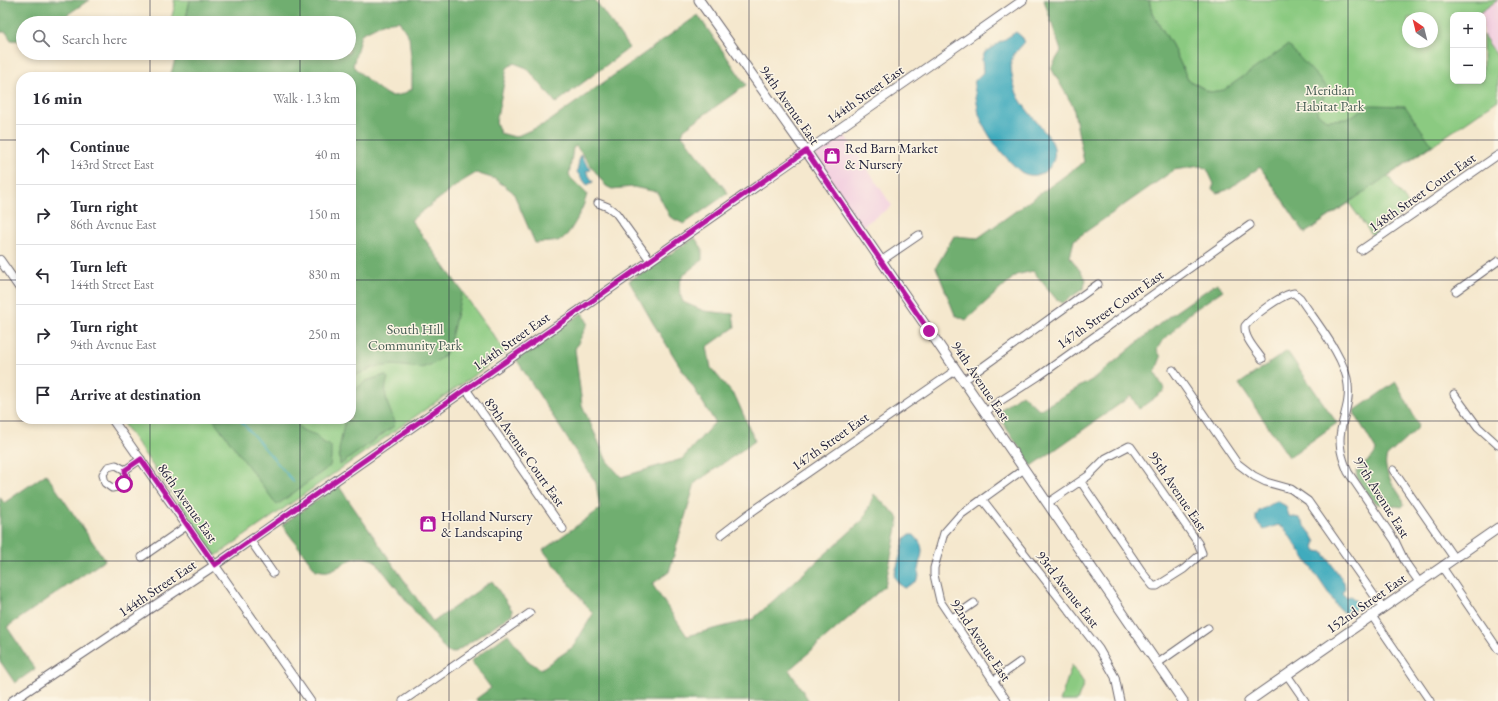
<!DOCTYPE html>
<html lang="en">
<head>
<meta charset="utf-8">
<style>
  :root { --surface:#fff; --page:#f7f7f7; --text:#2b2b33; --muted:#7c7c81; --line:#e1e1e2 }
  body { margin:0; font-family:"EB Garamond",serif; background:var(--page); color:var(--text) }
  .controls { position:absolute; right:12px; top:12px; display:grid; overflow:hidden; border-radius:8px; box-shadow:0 2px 6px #0003 }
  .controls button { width:36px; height:36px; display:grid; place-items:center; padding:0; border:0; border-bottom:1px solid var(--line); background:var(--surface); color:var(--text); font:20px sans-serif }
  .compass { position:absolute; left:1402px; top:12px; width:36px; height:36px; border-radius:50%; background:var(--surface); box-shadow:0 2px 6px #0003; rotate:325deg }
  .stop { position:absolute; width:12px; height:12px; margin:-9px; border:3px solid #b5179e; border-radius:50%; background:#fff }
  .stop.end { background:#b5179e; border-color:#fff; box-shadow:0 1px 4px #0008 }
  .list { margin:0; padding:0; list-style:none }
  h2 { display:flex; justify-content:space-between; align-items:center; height:52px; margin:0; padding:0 16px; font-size:17px }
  h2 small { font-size:13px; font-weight:400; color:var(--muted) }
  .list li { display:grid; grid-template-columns:26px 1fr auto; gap:12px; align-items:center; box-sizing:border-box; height:60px; padding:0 16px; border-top:1px solid var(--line) }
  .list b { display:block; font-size:15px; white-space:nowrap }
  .list p { margin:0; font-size:13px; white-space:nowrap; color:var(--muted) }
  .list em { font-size:13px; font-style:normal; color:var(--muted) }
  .icon { flex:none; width:22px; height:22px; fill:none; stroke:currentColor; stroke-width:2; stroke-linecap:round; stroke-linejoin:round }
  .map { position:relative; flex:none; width:1498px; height:701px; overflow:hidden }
  .search { position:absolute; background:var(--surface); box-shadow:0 2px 6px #0003; left:16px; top:16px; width:340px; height:44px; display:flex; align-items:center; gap:10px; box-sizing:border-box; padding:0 14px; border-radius:22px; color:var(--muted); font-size:15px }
  .panel { position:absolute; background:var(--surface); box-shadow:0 2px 6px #0003; left:16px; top:72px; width:340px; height:352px; border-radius:16px }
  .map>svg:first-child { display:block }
</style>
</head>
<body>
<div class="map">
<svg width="1498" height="701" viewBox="0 0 1498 701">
  <rect width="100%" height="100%" fill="#fcf5e5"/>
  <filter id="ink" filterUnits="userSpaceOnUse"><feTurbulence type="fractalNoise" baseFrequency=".025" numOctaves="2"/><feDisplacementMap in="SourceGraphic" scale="8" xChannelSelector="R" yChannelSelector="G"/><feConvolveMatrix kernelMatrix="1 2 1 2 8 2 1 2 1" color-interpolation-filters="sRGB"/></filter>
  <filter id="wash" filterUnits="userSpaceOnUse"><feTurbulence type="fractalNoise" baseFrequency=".012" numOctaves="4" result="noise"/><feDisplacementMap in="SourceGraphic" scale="16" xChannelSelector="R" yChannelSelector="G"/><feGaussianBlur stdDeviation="0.9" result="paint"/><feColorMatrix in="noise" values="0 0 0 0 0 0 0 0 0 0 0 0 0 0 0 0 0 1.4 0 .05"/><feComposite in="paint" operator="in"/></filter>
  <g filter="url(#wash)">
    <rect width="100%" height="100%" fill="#f5e8ce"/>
    <path fill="#f3cfe0" d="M1498 0V57L1483 35V15H1476Z
      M842 131 892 206 861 227 813 153 814 150Z"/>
    <path fill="#8bca81" stroke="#56765e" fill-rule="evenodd" d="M174 0H190L185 23H170L175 5Z
      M1149 0H1498L1476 15H1453V81H1483V35L1498 57V100L1388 176 1411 208 1372 235 1349 203 1305 233 1210 92 1188 80 1172 45 1152 13ZM1408 18H1432V42H1408Z
      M351 136 506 353 216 556 120 419H351Z
      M1072 665 1084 683 1077 701H1060Z"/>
    <path fill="#70ae6f" stroke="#496855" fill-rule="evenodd" d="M0 0H89L55 23H23V41L11 40 6 32H0Z
      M190 0H595L629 48 556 103 527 68 514 63 507 68 496 122 500 133 515 137 547 123 698 15 746 85 684 129 682 135 728 193 684 224 670 217 657 192 633 187 612 189 606 186 576 146 573 148 569 176 587 194C585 204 571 236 560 240 553 243 543 242 535 243L513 192 495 179 476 173 461 182 411 220 462 291 450 342 445 355 433 364 421 368 393 365 375 367 351 377V77H170L177 53H349V23H185ZM399 21 409 37 412 67V89C405 93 396 98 388 95 378 90 361 74 353 66L361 34 383 23Z
      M1044 0H1149L1152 13 1172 45 1188 80 1210 92 1224 90 1288 45 1326 86 1327 90 1317 110V113L1326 120 1347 119 1370 105 1405 106 1432 145 1305 233 1260 167 1227 190 1217 193 1212 189 1214 184 1207 169 1200 166 1174 170 1074 240 1070 257 1086 279 1084 288 1063 303 1057 300 1033 271 1016 275 966 320 955 315 936 267 954 236 978 238 1084 162 1073 106 1051 68 1061 51Z
      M695 238 702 248V260C685 274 673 278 683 302L704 311 733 314 735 327 707 347 711 368 736 398 755 441 695 483 669 572 652 584 687 636 753 619 864 519 874 494 899 518 885 586 789 670 809 701H477L476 699 491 688 471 661 508 634 528 661 541 669 573 647 593 614 543 550 600 509 596 483 516 359 582 313 588 323 575 349 582 405 607 461 621 477 682 459 715 422 653 323 629 281Z
      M1217 283 1223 290 1190 313 1160 344 1157 350 1161 357 1155 373 1165 390 1139 409 1131 396 1032 466 996 413 1022 394 1039 410 1095 378 1168 317Z
      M1287 351 1337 423 1289 457 1239 384Z
      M385 375 388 378C382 396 388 405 395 422L394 426 340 465 339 450 345 419H351V393L366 381Z
      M1396 382 1418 424 1417 429 1387 456C1381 471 1396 488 1403 500L1404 505 1402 507 1378 504 1374 501C1369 494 1360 486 1357 477 1352 467 1374 462 1376 450L1355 414 1354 411Z
      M213 419H294L302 430 316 435 322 442 331 446V457L330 466 277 505Z
      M46 474 105 560 7 627 35 669 15 683 0 661V497L4 503Z
      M338 485 433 622 492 581 512 610V614L454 653 447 652 375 561C354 550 346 566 328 571 324 572 319 570 316 570L282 525Z"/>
    <path fill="#3fabbd" stroke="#30667c" d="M1016 32 1022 37 1024 43C1021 47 1017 50 1014 54 1010 61 1011 69 1012 75 1015 100 1029 111 1043 130 1048 135 1053 142 1054 148 1058 168 1038 182 1021 172 1004 157 986 136 979 114 977 105 976 95 974 86 974 78 979 78 983 72L982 59 985 52Z
      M580 155 591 170 586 171 593 182 587 185 577 172Z
      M1277 501 1286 506 1289 516 1299 518 1312 535 1316 542 1314 547 1316 551 1323 552 1344 582 1345 588 1342 593 1346 597 1351 596 1356 601V607L1352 612 1345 613 1339 609 1285 529 1278 525 1264 530 1256 521V516L1259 511Z
      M909 535H914C931 552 915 560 919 576L916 581 905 588 902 587 894 577 905 538Z"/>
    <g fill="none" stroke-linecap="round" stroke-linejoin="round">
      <path stroke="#3fabbd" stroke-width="1.5" d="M239 419 294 482"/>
    </g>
  </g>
  <g filter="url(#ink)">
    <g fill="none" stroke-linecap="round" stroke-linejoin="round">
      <g stroke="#6c676e" stroke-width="9">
        <path id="minor" d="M598 203 608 207 616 213 650 260
          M1361 250 1498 155
          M881 261 919 235
          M1456 291 1498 261
          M1262 359C1256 350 1244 338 1245 326 1253 316 1282 294 1294 293L1300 298C1315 321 1346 358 1348 385 1350 402 1344 414 1341 430 1338 445 1342 458 1348 472L1395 541 1405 562 1419 582
          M1173 370 1237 463 1254 476 1266 482 1291 489 1308 501 1383 608
          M963 381 1098 284
          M466 389 563 529
          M1454 394 1478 427 1498 445
          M985 413 994 405 1039 376 1250 225
          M125 470 116 465 108 467 103 474 105 483 112 488 121 486 126 479 125 470 141 459
          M1393 470 1454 558
          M982 499 1099 649 1115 677 1120 701
          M1048 503 1088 476 1106 458 1129 446 1131 447 1136 454 1198 543 1202 553 1184 569 1157 586H1153L1145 576 1081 482
          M721 535 747 515 956 370
          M250 540 273 573
          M142 557 188 525
          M1442 567 1498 649
          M1372 616 1430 701
          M951 619 974 603
          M1158 663 1208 628
          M1287 675 1305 701
          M993 681 1020 662
          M403 701 530 613
          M1007 701 940 601 934 575V568L944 533 959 516 1024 469"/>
      </g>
      <g stroke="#6c676e" stroke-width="10">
        <path id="tertiary" d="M0 260 21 290
          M112 419 310 701
          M12 701 215 565 1023 0"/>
      </g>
      <g stroke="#6c676e" stroke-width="11">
        <path id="secondary" d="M699 0 806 151 1183 701
          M1249 701 1498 528"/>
      </g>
      <use href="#minor" stroke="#fff" stroke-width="7"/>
      <use href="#tertiary" stroke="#fff" stroke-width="8"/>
      <use href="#secondary" stroke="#fff" stroke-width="9"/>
    </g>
  </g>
  <g fill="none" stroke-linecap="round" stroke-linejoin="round" filter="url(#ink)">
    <path stroke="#b5179e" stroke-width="5" d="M124 484 126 477 125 470 141 459 215 565 806 151 929 331"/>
  </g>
  <path fill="none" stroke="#22223b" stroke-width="1" stroke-opacity="0.55" d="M150 0V23M300 0V23M449 0V701M599 0V701M749 0V701M899 0V701M1049 0V701M1198 0V701M1348 0V701M150 53V77M300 53V77M0 140H21M351 140H1498M0 280H21M351 280H1498M150 419V701M300 419V701M0 421H1498M0 561H1498"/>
  <defs>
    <g id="shop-square" transform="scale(0.9)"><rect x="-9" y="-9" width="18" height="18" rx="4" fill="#b5179e" stroke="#fcf5e5"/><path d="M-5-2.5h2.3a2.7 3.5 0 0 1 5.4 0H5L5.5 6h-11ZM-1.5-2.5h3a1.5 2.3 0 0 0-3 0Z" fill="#fff"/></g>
  </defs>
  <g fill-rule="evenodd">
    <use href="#shop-square" x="832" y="156"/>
    <use href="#shop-square" x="428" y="524"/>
  </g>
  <g text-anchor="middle" stroke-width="3" stroke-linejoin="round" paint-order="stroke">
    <g font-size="14" fill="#475d54" stroke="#fcf5e5">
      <text x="1330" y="95">Meridian<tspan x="1330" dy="16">Habitat Park</tspan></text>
      <text x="415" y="334">South Hill<tspan x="415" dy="16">Community Park</tspan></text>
    </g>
    <g font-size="14" fill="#22223b" stroke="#fcf5e5">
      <text transform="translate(865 94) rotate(-35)" y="5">144th Street East</text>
      <text transform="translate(790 105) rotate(55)" y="5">94th Avenue East</text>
      <text transform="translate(1422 192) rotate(-35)" y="5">148th Street Court East</text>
      <text transform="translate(1110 309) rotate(-35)" y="5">147th Street Court East</text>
      <text transform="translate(511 341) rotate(-35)" y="5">144th Street East</text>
      <text transform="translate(981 381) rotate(56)" y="5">94th Avenue East</text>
      <text transform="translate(830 441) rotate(-35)" y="5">147th Street East</text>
      <text transform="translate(525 452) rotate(55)" y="5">89th Avenue Court East</text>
      <text transform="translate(1178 491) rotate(56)" y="5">95th Avenue East</text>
      <text transform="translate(1382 497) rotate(58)" y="5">97th Avenue East</text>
      <text transform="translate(188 503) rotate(55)" y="5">86th Avenue East</text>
      <text transform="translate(157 588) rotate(-34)" y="5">144th Street East</text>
      <text transform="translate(1068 589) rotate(52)" y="5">93rd Avenue East</text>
      <text transform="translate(1366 603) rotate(-35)" y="5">152nd Street East</text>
      <text transform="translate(981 640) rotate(56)" y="5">92nd Avenue East</text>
    </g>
    <g font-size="14" fill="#22223b" stroke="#fcf5e5" text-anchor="start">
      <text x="845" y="153">Red Barn Market<tspan x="845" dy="16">&amp; Nursery</tspan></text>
      <text x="441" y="521">Holland Nursery<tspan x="441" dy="16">&amp; Landscaping</tspan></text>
    </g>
  </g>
</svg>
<div class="controls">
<button>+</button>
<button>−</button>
</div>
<svg class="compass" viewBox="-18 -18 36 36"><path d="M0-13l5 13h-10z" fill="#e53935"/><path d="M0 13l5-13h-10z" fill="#7c7c81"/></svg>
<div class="stop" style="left:124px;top:484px"></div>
<div class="stop end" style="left:929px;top:331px"></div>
<div class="search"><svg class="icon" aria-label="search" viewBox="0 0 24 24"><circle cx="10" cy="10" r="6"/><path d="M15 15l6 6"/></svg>Search here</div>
<section class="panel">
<h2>16 min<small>Walk · 1.3 km</small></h2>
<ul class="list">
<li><svg class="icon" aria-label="ahead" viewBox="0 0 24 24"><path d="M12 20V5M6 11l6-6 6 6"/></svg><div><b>Continue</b><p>143rd Street East</p></div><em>40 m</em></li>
<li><svg class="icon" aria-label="right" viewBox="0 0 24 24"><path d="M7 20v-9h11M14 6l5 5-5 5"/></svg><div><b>Turn right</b><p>86th Avenue East</p></div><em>150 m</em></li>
<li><svg class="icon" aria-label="left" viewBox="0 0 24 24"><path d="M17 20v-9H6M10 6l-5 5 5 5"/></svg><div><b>Turn left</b><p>144th Street East</p></div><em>830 m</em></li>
<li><svg class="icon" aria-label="right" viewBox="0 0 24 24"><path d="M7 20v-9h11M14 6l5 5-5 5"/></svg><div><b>Turn right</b><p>94th Avenue East</p></div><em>250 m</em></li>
<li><svg class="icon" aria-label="arrive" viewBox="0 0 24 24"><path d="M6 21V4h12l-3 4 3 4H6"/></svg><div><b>Arrive at destination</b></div></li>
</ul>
</section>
</div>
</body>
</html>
